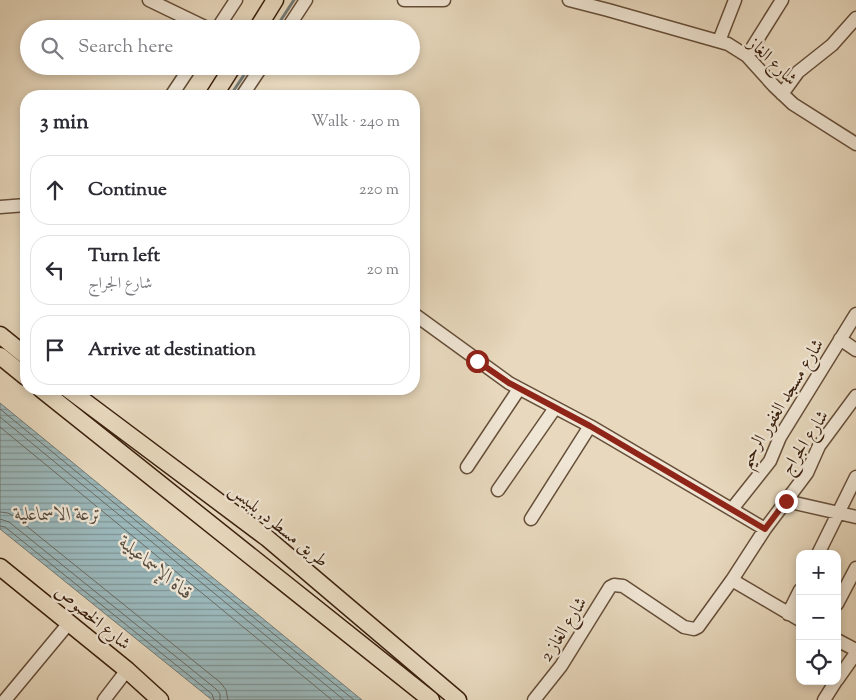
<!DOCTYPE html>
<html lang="en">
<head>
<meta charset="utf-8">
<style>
  :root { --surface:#fff; --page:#f2f2f3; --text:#2b2b33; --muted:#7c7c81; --line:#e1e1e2 }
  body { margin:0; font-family:"Sorts Mill Goudy",Amiri,serif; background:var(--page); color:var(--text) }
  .controls { position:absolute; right:15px; bottom:15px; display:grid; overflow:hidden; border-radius:10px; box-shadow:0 2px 8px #0003 }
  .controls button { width:45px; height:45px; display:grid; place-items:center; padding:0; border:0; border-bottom:1px solid var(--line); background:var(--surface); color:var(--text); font:25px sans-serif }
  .stop { position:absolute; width:15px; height:15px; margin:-11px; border:4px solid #8f2418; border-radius:50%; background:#fff }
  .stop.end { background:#8f2418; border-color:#fff; box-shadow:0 1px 5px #0008 }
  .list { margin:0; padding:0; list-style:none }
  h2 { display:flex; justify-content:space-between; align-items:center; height:65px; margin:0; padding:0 20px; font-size:21px }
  h2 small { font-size:16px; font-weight:400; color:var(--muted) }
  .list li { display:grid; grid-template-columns:32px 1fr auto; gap:15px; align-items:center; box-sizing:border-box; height:70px; margin:0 10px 10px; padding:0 10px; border:1px solid var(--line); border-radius:20px }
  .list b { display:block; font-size:19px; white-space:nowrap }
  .list p { margin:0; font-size:16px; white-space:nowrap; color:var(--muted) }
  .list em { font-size:16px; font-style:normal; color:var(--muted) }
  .icon { flex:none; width:28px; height:28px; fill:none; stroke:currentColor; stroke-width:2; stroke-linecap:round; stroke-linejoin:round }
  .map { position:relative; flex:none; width:856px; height:700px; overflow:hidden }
  .search { position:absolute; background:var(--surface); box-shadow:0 2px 8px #0003; left:20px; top:20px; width:400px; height:55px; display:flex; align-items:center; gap:12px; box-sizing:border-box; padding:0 18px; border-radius:28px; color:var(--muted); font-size:19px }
  .panel { position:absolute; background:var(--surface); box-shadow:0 2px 8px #0003; left:20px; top:90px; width:400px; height:305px; border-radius:20px }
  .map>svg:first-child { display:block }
</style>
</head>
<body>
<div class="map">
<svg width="856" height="700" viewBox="0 0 856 700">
  <defs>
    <pattern id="water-rules" width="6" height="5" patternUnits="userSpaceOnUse" patternTransform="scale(1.25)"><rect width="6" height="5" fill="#9bb8bb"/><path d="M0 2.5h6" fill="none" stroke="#809596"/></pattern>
  </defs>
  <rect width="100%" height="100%" fill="#e8d9be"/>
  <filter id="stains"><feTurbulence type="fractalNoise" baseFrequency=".004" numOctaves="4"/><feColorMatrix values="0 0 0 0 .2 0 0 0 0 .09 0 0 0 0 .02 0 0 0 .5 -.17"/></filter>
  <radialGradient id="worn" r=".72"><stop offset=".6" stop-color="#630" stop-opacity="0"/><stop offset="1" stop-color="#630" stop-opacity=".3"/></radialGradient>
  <path fill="url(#water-rules)" stroke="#757b75" d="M0 403 44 439 362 700H212L0 529Z"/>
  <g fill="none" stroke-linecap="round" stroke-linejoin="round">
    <path stroke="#6b6c64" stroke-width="1" d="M0 409 354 700
      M0 417 344 700
      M0 427 332 700
      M0 512 8 513 14 516 221 683 226 690 228 700
      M0 519 9 522 216 689 220 694V700
      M0 526 5 527 212 694 214 700"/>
    <path stroke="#757b75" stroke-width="3" d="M275 29 294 0
      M230 96 250 66"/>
    <g stroke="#664e39" stroke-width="15">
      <path id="minor" d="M149 0 209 29
        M404 0H444
        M569 0 608 10 728 44 747 56 774 86 793 104 856 144
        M217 29 236 0
        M287 29 306 0
        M719 41 735 0
        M747 56 782 0
        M782 94 798 72 832 45 856 18
        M171 96 191 66
        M242 96 262 66
        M0 207 26 205
        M414 314 509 383 590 426 765 529
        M840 339 856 350
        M467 467 519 389
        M498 490 555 408
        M786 501 856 517
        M732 509 770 461 780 437 856 314
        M531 519 590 426
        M818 554 856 477
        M732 580 800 620
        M837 604 856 568
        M788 614 800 590
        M837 640 856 650
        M837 680 856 653
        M5 700 69 623
        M104 700 127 670
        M534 700 561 666 610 587 614 585 623 586 684 627 694 629 698 627 732 580 765 529 807 473 819 446 856 396
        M824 700 836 681"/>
    </g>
    <g stroke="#3b200d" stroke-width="19">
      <path id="major" d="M257 29 275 0
        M214 96 233 66
        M0 335 26 356
        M0 356 26 377
        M41 389 431 700
        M68 389 267 538 458 700
        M0 567 127 670 160 700"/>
    </g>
    <use href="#minor" stroke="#f0e6d5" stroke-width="12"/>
    <use href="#major" stroke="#e8d9be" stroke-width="16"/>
  </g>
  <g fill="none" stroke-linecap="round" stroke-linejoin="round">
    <path stroke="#8f2418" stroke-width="6" d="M477 361 509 383 590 426 765 529 786 501"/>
  </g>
  <g text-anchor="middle" stroke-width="4.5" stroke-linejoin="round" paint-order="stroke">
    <g font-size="18" fill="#3b200d" stroke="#f0e6d5">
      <text transform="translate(773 61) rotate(44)" y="6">شارع الغاز</text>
      <text transform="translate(781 403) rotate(-59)" y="6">شارع مسجد الغفور الرحيم</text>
      <text transform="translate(804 442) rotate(-57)" y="6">شارع الجراج</text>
      <text transform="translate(279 525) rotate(39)" y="6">طريق مسطرد, بلبيس</text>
      <text transform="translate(93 617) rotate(39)" y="6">شارع الخصوص</text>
      <text transform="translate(563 629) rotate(-58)" y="6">شارع الغاز 2</text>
    </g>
    <g font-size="19" font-style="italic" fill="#584e41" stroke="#f0e6d5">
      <text x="58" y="520">ترعة الاسماعلية</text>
      <text transform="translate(157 567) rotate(39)" y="7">قناة الإسماعيلية</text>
    </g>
  </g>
  <rect width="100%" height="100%" filter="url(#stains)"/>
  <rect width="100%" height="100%" fill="url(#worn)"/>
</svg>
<div class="controls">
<button>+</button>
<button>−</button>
<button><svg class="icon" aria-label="locate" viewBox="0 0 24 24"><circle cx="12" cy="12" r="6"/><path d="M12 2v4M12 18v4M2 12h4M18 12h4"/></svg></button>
</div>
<div class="stop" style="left:477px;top:361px"></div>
<div class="stop end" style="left:786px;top:501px"></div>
<div class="search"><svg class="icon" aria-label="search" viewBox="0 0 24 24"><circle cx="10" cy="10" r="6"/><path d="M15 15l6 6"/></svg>Search here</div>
<section class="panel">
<h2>3 min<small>Walk · 240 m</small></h2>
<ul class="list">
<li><svg class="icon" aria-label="ahead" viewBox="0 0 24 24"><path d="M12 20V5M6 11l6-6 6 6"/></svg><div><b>Continue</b></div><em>220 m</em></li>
<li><svg class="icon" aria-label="left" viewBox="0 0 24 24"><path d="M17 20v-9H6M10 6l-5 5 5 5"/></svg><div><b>Turn left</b><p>شارع الجراج</p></div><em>20 m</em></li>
<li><svg class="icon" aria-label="arrive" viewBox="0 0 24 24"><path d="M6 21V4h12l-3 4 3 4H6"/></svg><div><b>Arrive at destination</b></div></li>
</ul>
</section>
</div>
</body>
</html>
